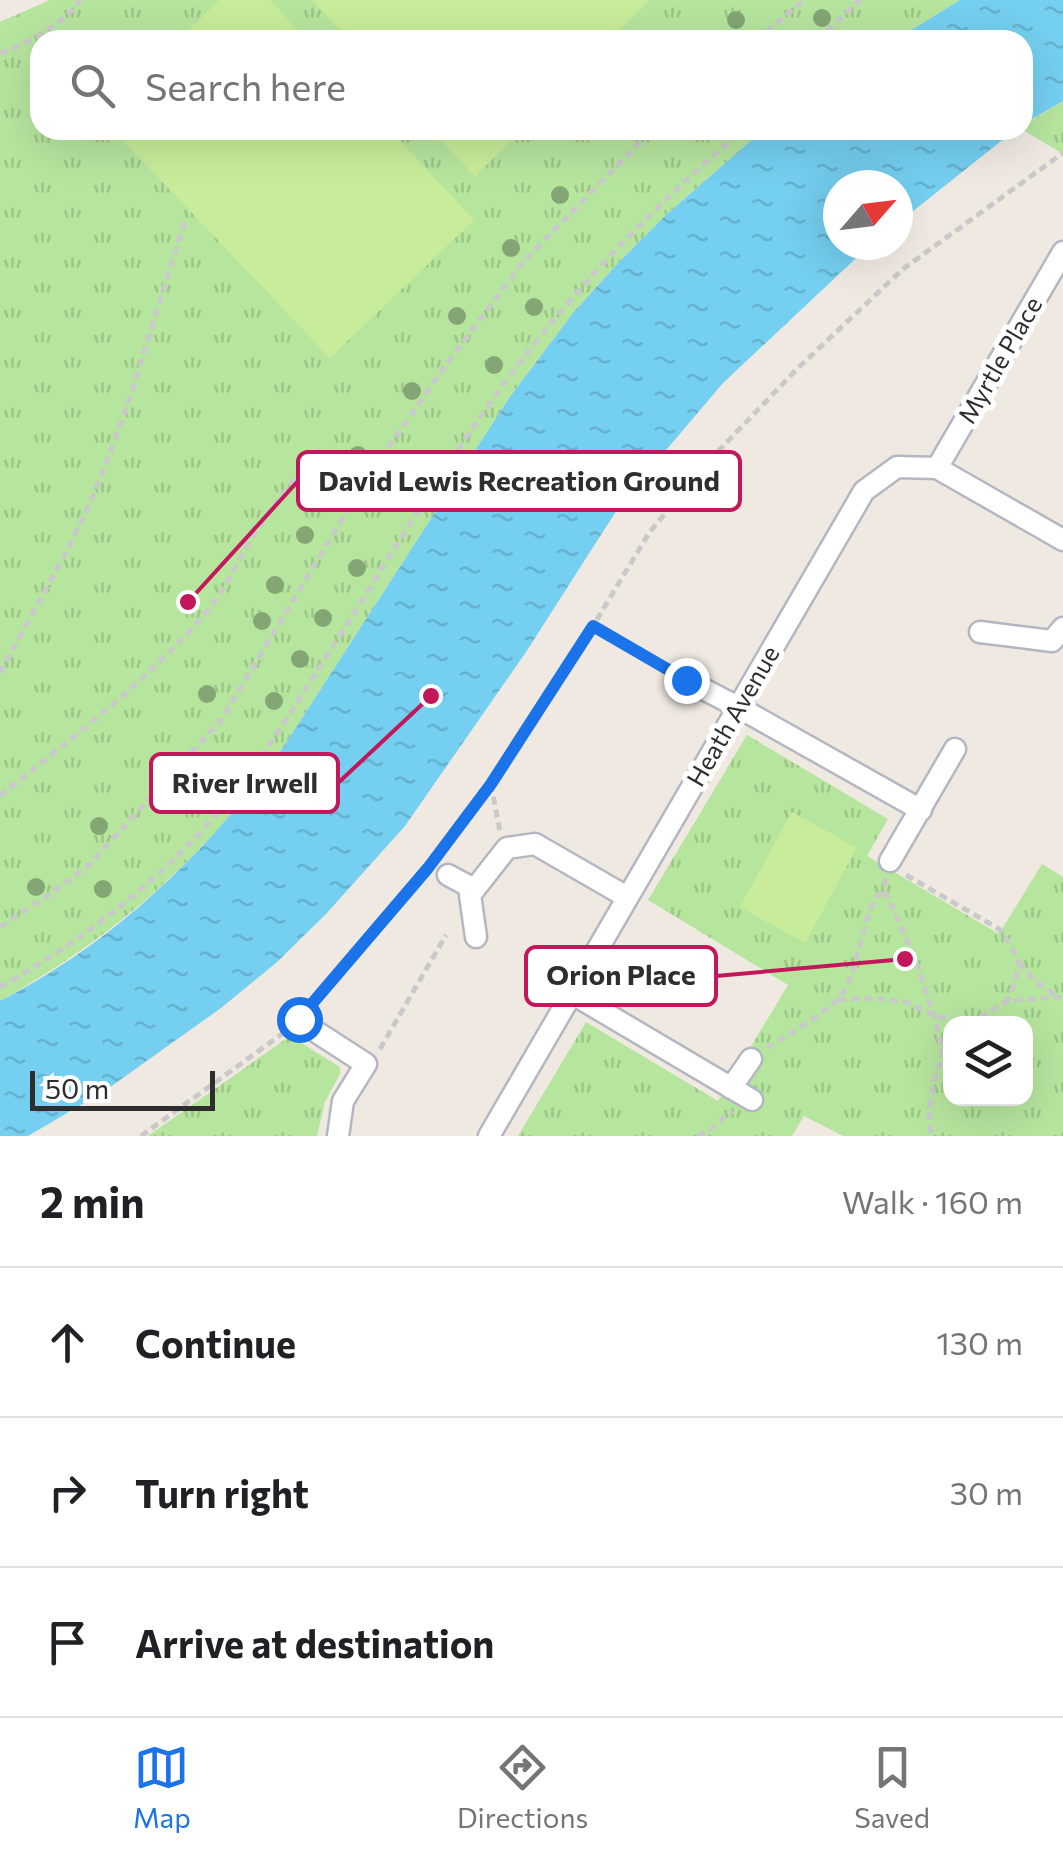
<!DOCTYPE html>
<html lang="en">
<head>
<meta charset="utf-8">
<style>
  :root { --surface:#fff; --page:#f2f2f2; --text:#202124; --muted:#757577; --line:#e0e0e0; --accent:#1a73e8 }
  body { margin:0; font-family:Commissioner,sans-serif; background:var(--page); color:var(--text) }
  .controls { position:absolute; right:30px; bottom:30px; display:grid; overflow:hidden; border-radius:20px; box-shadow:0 10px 40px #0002 }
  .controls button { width:90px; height:90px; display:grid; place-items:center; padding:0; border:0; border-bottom:2px solid var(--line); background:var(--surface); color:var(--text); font:50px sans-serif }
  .compass { position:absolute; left:823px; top:170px; width:90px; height:90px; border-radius:50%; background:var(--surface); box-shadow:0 10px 40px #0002; rotate:62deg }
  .scale { position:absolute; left:30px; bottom:25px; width:185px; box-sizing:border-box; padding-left:10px; border:5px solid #2e2e2e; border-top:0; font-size:28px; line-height:35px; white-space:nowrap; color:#2e2e2e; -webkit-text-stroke:8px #fff; paint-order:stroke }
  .stop { position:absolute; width:30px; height:30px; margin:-22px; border:8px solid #1a73e8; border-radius:50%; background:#fff }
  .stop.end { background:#1a73e8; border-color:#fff; box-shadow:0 2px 10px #0008 }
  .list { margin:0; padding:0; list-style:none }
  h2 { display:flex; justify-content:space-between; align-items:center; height:130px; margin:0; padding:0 40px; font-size:42px }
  h2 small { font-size:32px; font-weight:400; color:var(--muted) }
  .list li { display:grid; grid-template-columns:65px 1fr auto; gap:30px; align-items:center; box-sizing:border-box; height:150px; padding:0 40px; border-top:2px solid var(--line) }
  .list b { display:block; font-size:38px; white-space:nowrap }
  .list em { font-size:32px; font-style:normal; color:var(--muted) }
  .icon { flex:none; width:55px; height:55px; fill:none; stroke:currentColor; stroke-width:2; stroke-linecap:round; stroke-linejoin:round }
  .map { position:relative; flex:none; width:1063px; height:1136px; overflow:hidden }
  .search { position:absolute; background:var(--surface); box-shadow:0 10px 40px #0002; left:30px; right:30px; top:30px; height:110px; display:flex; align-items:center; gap:25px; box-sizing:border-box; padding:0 35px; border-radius:30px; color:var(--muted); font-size:38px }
  .sheet { height:580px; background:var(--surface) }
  nav { display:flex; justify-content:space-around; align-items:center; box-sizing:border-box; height:140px; border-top:2px solid var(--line); background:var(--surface); font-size:28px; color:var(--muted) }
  nav a { display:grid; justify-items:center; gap:5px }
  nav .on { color:var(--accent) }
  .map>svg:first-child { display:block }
</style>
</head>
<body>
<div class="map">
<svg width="1063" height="1136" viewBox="0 0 1063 1136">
  <defs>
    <pattern id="grass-tufts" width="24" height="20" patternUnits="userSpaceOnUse" patternTransform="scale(2.5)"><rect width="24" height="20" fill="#b6e59e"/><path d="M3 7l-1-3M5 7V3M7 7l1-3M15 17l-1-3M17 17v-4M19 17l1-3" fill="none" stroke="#9dc588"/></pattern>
    <pattern id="water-ripples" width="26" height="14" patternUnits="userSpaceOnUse" patternTransform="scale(2.5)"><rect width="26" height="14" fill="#75cff0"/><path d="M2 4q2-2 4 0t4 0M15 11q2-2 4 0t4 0" fill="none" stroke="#66b2ce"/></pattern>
  </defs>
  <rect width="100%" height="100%" fill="#efe9e1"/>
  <path fill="url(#grass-tufts)" fill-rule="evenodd" d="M50 0H960L895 40H40V130H763L667 214 619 262 573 313 509 398 282 749C204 858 117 935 0 1001V22Z
    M1063 101V154L1023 130V125Z
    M747 735 888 819 867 856 999 934 1042 864 1063 877V1136H843L804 1116 792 1136H518L586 1022 718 1101 788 985 648 900ZM950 1024H1026V1098H950Z
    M290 1036 340 1067V1074L325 1102 317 1136H148Z"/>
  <path fill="#c9ec9a" d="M220 0H270L307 40H178Z
    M312 0H649L610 40H349Z
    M113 130H390L474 220 330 358Z
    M432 130H521L475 177Z
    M792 812 857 848 805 943 740 907Z"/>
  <path fill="url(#water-ripples)" d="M960 0H1063V101L1023 124V40H895Z
    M763 130H1015L898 223V185H838V245H870L723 383 622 502 526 652 405 826 326 914 276 963 221 1008 106 1090 28 1136H0V1001C114 943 208 852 282 749L509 398 573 313 619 262 667 214Z"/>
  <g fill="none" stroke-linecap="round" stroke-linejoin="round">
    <g stroke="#b4b7c1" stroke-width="25">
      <path id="street" d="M937 468 1063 252
        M980 632 1052 641 1063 628
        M686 680 738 707 921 810
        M890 861 955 749
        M448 875 474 889
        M476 937 470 895 507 848 535 844 627 897
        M571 993 752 1100
        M318 1033 366 1064 343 1101 338 1136
        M731 1088 751 1059
        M489 1136 864 491 897 467 937 468 1063 540"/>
    </g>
    <path stroke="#c9c9c9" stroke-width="5" stroke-dasharray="8 5" stroke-linecap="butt" d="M756 40 804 0
      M817 40 860 0
      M0 53C23 46 68 21 80 0
      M593 626 668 670
      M0 673C34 608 75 543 102 474 135 391 158 303 186 218
      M491 784 500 832
      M0 796C70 739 150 680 208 610 226 588 237 562 252 538 271 505 299 476 322 446
      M437 857 491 783 593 626 649 533 705 465 796 370 903 269 1063 153
      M906 875 999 929 1011 945 1019 963 1015 983 1007 1001
      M886 878 884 889 914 956 934 1015 943 1057 934 1080 929 1112 931 1136
      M0 927 50 894 89 865 221 720 367 478 443 369 523 262 652 130
      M1019 963 1035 981 1058 997
      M0 987C73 946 140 896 198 835 248 781 287 719 326 657 384 567 438 475 500 389 571 292 651 207 744 130
      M838 1000 868 998 906 1002 934 1015 969 1024
      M969 1024 1007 1001 1058 997 1063 999
      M767 1048C784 1037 828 1011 839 998 862 969 859 912 884 889
      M380 1049 446 935
      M943 1057 950 1047
      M141 1136 289 1029 311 1007 427 870
      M698 1136 711 1129 732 1111"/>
    <use href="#street" stroke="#fff" stroke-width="20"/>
  </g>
  <g fill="#84a574">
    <circle cx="822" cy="18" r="9"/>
    <circle cx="736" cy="20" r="9"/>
    <circle cx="560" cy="195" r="9"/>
    <circle cx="511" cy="248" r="9"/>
    <circle cx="534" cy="307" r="9"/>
    <circle cx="457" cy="316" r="9"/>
    <circle cx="494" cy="365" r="9"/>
    <circle cx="412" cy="391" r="9"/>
    <circle cx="358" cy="455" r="9"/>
    <circle cx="305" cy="535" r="9"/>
    <circle cx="357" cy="568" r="9"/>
    <circle cx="275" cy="585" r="9"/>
    <circle cx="323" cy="618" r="9"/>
    <circle cx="262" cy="621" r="9"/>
    <circle cx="300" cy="659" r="9"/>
    <circle cx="207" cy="694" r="9"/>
    <circle cx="274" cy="701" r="9"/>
    <circle cx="159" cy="768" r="9"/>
    <circle cx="99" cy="826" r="9"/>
    <circle cx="36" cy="887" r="9"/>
    <circle cx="103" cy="889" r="9"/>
  </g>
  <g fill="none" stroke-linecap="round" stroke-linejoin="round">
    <path stroke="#1a73e8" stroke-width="12" d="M299 1019 428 868 491 784 593 626 686 680"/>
  </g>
  <g text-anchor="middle" stroke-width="10" stroke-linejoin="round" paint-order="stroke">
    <g font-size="25" fill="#2e2e2e" stroke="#fff">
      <text transform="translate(1000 360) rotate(-60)" y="9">Myrtle Place</text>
      <text transform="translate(733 716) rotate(-60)" y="9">Heath Avenue</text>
    </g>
  </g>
  <path fill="none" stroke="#c2185b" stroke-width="4" d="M188 602L298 481M431 696L338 783M905 959L716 976"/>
  <g fill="#c2185b" stroke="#fff" stroke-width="4">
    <circle cx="188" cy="602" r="10"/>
    <circle cx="431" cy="696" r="10"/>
    <circle cx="905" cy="959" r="10"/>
  </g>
  <g fill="#fff" stroke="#c2185b" stroke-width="4">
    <rect x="298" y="452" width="442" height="58" rx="10"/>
    <rect x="151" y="754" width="187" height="58" rx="10"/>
    <rect x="526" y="947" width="190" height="58" rx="10"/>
  </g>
  <g font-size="28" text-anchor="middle" font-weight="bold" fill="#2e2e2e">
    <text x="519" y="491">David Lewis Recreation Ground</text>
    <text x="245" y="793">River Irwell</text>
    <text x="621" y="985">Orion Place</text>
  </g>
</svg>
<div class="controls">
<button><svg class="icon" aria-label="layers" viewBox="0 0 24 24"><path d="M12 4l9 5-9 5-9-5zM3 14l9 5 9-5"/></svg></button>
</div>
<svg class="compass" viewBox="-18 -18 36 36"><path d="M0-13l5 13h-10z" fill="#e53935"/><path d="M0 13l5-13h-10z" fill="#757577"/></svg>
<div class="scale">50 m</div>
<div class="stop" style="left:299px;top:1019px"></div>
<div class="stop end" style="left:686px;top:680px"></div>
<div class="search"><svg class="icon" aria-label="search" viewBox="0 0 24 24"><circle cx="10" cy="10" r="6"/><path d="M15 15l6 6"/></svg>Search here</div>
</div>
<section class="sheet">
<h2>2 min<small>Walk · 160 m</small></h2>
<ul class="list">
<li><svg class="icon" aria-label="ahead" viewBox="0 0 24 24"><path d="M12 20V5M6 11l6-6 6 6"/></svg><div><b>Continue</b></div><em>130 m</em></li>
<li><svg class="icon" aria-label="right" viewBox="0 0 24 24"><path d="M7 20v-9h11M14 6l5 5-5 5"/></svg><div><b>Turn right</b></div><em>30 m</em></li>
<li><svg class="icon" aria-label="arrive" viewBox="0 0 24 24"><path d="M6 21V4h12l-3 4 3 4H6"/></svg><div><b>Arrive at destination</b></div></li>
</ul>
</section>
<nav>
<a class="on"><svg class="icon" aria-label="map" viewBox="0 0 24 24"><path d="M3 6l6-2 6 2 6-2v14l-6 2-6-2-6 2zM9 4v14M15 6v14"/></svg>Map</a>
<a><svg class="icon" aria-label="directions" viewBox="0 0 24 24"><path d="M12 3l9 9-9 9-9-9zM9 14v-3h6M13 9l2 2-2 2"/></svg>Directions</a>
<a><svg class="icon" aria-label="saved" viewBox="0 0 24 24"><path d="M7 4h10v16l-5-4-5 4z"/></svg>Saved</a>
</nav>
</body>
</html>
